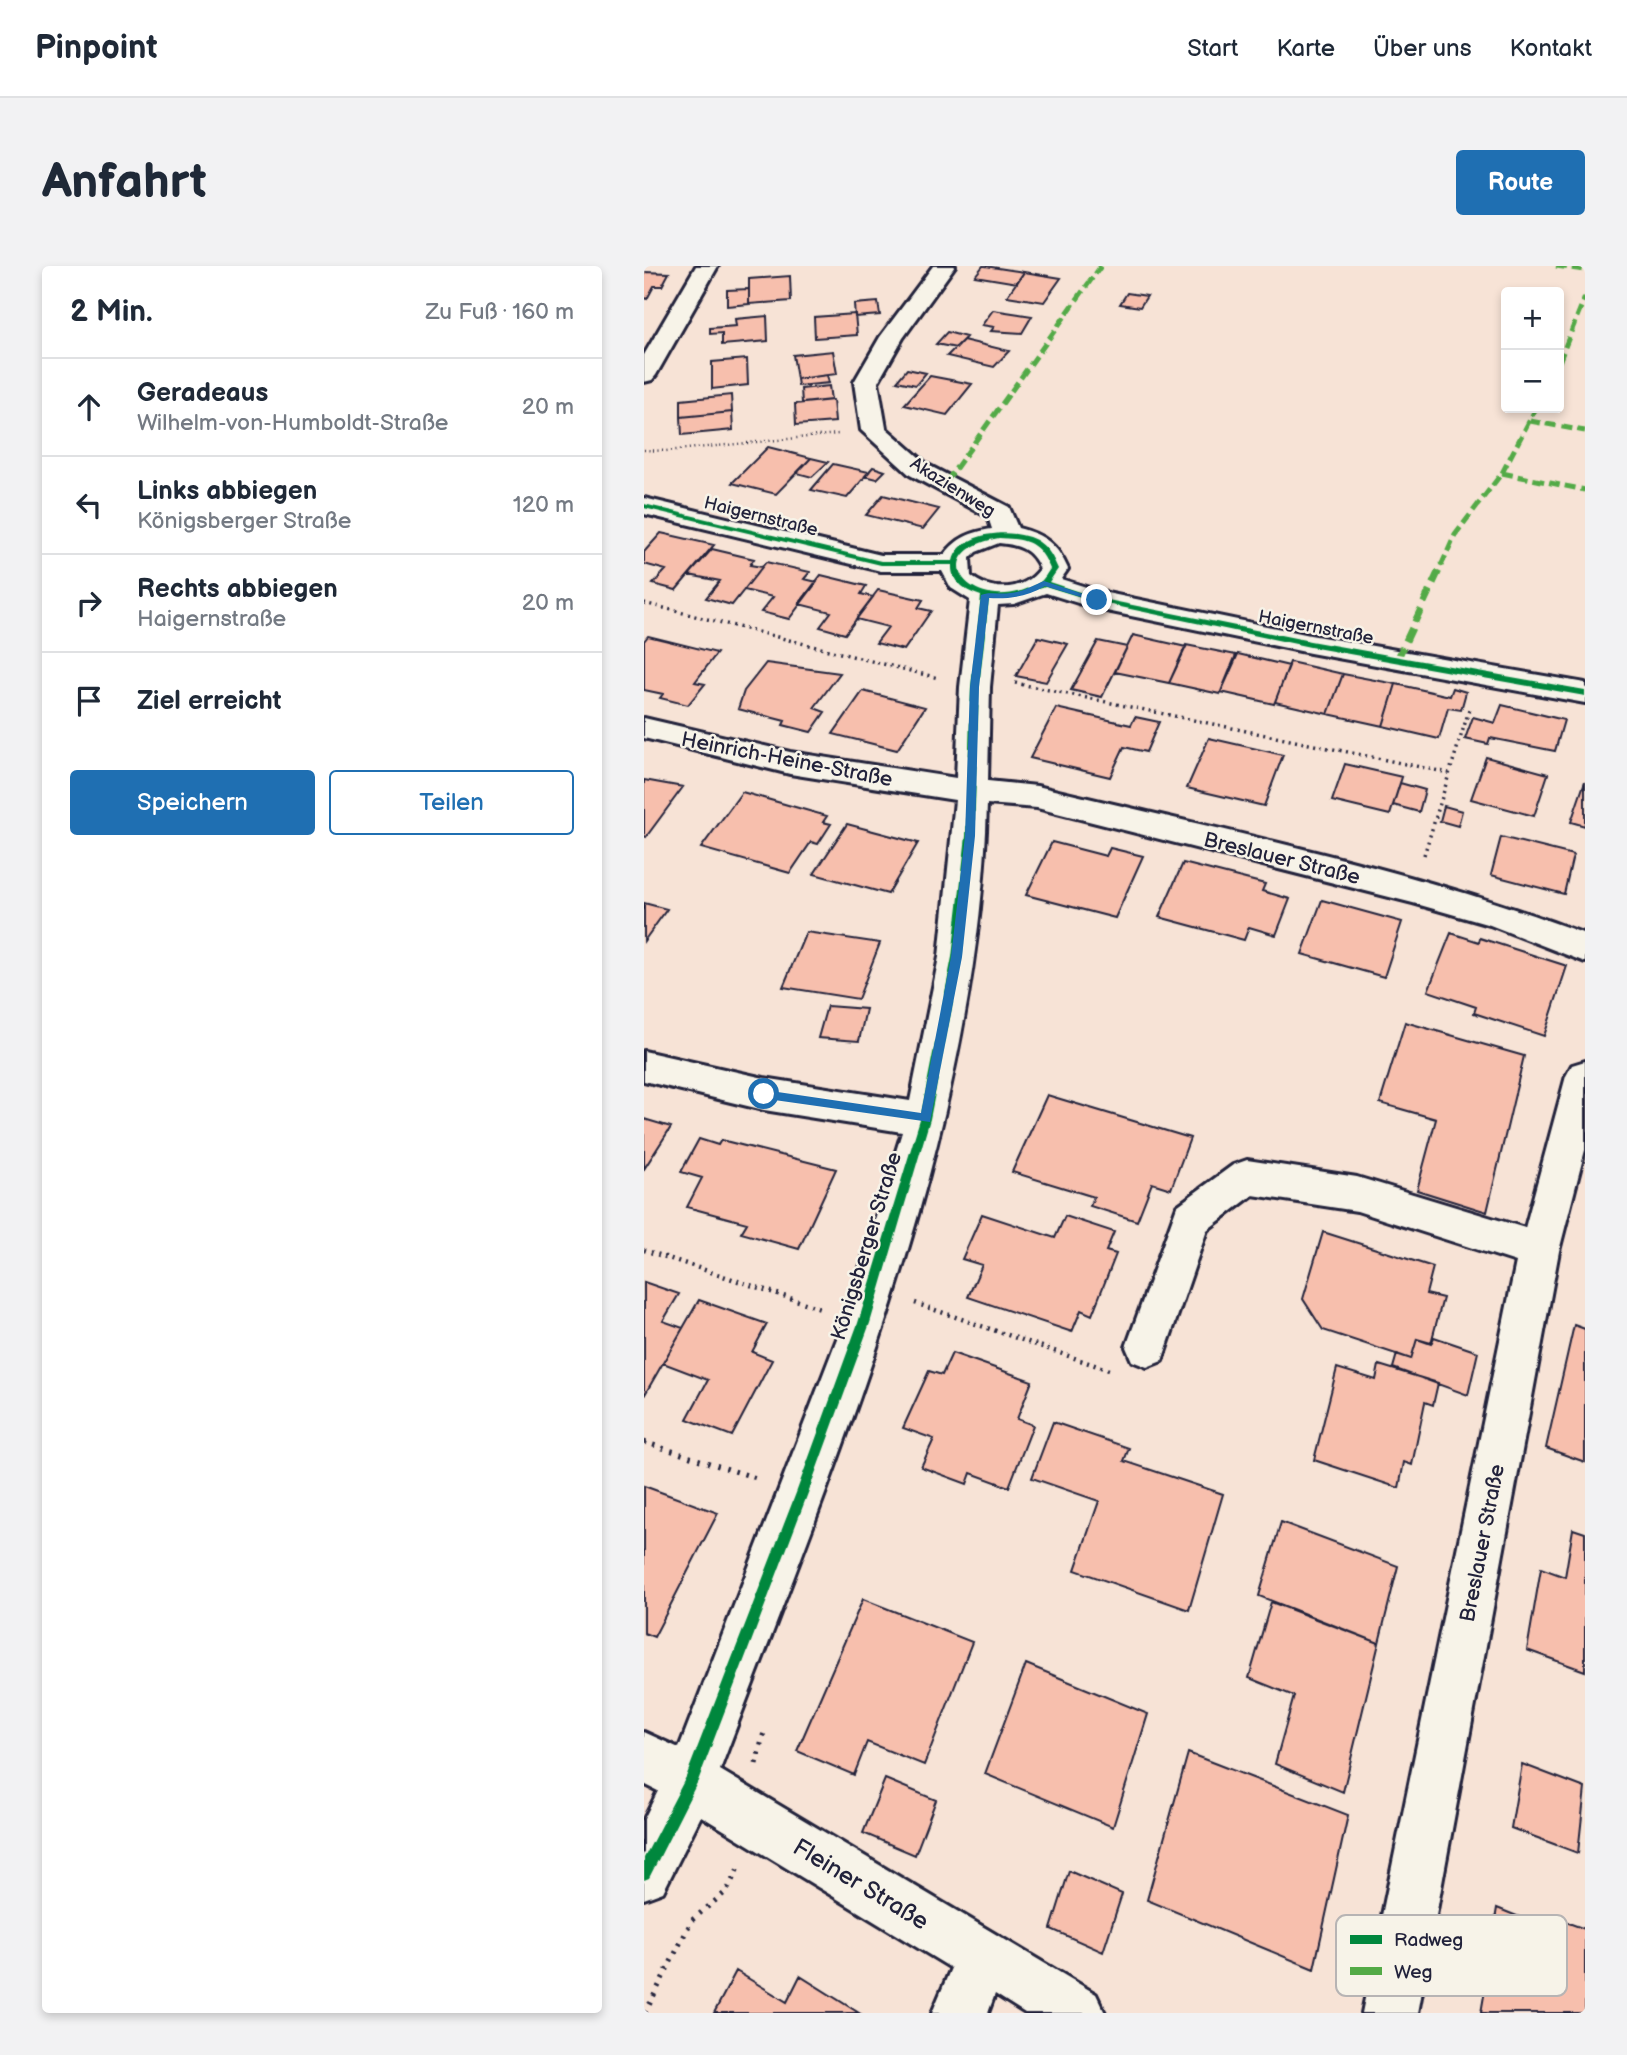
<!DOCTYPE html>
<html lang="de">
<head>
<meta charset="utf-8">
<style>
  :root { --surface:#fff; --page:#f2f2f3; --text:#1f2937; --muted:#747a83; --line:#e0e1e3; --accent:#1f6fb2 }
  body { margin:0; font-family:"Balsamiq Sans",sans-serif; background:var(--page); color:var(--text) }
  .controls { position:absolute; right:21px; top:21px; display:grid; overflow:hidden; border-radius:7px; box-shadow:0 4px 10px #0003 }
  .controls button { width:63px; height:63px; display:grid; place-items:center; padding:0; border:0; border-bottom:2px solid var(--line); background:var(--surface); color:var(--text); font:35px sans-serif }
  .stop { position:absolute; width:21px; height:21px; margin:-16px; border:5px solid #1f6fb2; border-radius:50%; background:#fff }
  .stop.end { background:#1f6fb2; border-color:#fff; box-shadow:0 2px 7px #0008 }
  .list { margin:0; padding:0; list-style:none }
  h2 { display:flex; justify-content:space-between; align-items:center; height:91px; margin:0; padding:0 28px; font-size:30px }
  h2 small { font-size:23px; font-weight:400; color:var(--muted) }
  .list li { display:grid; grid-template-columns:46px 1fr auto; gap:21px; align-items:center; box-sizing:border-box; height:98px; padding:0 28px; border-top:2px solid var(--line) }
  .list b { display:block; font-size:26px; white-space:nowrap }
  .list p { margin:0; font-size:23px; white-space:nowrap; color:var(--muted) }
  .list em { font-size:23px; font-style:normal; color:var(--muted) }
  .actions { display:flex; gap:14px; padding:21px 28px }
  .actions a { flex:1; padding:16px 0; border:2px solid var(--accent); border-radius:7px; text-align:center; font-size:24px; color:var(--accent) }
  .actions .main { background:var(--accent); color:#fff }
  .icon { flex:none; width:38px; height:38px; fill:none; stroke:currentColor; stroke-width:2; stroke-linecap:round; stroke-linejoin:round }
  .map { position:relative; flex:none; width:941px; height:1747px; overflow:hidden; border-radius:7px }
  header { display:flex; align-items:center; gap:42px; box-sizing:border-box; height:98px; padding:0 35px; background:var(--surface); border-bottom:2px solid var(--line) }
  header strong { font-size:33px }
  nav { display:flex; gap:38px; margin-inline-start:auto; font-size:24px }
  .intro { display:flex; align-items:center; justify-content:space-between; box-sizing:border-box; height:168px; padding:0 42px }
  h1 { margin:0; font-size:49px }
  .button { padding:18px 32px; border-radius:7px; background:var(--accent); color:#fff; font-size:24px; font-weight:700 }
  main { display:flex; gap:42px; padding:0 42px }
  aside { flex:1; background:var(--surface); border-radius:7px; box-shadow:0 4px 10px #0003 }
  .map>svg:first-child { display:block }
</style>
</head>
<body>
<header>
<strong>Pinpoint</strong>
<nav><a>Start</a><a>Karte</a><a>Über uns</a><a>Kontakt</a></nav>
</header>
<div class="intro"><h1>Anfahrt</h1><a class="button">Route</a></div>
<main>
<aside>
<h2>2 Min.<small>Zu Fuß · 160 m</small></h2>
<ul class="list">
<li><svg class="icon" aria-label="ahead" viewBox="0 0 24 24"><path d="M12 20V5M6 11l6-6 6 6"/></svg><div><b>Geradeaus</b><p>Wilhelm-von-Humboldt-Straße</p></div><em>20 m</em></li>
<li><svg class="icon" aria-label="left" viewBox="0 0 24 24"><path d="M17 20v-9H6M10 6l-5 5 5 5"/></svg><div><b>Links abbiegen</b><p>Königsberger Straße</p></div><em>120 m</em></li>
<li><svg class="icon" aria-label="right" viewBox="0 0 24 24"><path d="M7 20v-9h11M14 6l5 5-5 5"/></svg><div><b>Rechts abbiegen</b><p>Haigernstraße</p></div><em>20 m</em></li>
<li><svg class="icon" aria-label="arrive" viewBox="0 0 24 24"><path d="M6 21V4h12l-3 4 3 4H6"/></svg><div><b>Ziel erreicht</b></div></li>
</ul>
<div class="actions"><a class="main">Speichern</a><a>Teilen</a></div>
</aside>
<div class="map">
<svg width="941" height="1747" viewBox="0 0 941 1747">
  <rect width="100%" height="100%" fill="#f7e3d6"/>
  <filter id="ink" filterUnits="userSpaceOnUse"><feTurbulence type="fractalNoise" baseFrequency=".0143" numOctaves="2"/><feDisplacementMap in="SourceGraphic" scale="14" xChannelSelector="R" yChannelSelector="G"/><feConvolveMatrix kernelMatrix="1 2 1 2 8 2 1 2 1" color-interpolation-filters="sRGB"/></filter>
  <g filter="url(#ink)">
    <path fill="#f7bfad" stroke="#22223b" stroke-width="2" d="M339 0H341L380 6 373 17 331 10Z
      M0 6 25 7 18 20H10L3 33 0 32Z
      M380 6 417 12 400 36 363 30Z
      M146 10 147 35 105 38V13Z
      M105 23V38L83 40V24Z
      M483 27 503 30 496 41 476 38Z
      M234 36 236 49 211 51 210 38Z
      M349 44 388 50 378 67 347 65 350 61 338 59Z
      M211 48 213 69 171 72 170 51Z
      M123 50 124 75 78 79V67L66 68V62L92 60 91 53Z
      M303 66 322 71 312 82 292 78Z
      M319 74 365 85 350 101 303 90Z
      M189 85 193 108 153 113 149 89Z
      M103 93 104 119 68 123V96Z
      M263 103 282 107 272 119 253 115Z
      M183 109 185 117 154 120 153 113Z
      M286 110 328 118 303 149 260 139Z
      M185 120 187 134 158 137 157 123Z
      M87 129 88 146 37 151V134Z
      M189 134 191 156 152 159 151 138Z
      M88 146 89 164 38 169 37 151Z
      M124 181 167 192 132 228 88 217Z
      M167 192 184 196 168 211 153 207Z
      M189 198 225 206 203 232 167 224Z
      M229 201 241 205 233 213 221 210Z
      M239 229 295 243 279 263 222 249Z
      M17 267 70 279 32 324 9 318 22 304 0 298V286Z
      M68 283 110 293 106 299 118 301 88 339 62 332 76 315 45 309Z
      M122 296 166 306 160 313 173 316 145 353 117 346 129 331 100 324Z
      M177 309 222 320 217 328 229 331 201 368 176 361 187 346 155 338Z
      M234 324 279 334 274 342 287 345 260 384 232 377 244 361 212 353Z
      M489 369 542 381 525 417 471 406Z
      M4 370 73 387 51 416 61 418 44 439 16 432 19 428 0 424V375Z
      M394 371 424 378 402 416 372 410Z
      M454 375 483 381 458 431 427 424Z
      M542 379 592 389 576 428 525 417Z
      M594 388 645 400 630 438 577 426Z
      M646 396 699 408 684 448 631 436Z
      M122 397 196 407 170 442 181 446 167 466 139 459 141 455 94 443 100 425Z
      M699 408 752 418 739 460 684 448Z
      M752 418 806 430 809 422 822 426 817 444 804 442 795 473 739 460Z
      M219 425 281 441 253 484 189 468Z
      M858 439 920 454 911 485 846 472 844 478 821 473 829 451 851 457Z
      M412 442 487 459 491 451 515 456 502 486 480 481 466 511 386 492Z
      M565 472 639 489 620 540 543 522Z
      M842 491 904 508 890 550 827 533Z
      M701 498 758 511 746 549 688 535Z
      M0 514 39 521 2 571 0 570Z
      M941 515V560L927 556Z
      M756 517 781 524 775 546 749 539Z
      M98 526 183 550 179 556 187 558 174 578 167 576 146 607 57 582Z
      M800 540 818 545 814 560 796 555Z
      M203 558 274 577 244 628 170 608Z
      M857 571 929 589 920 628 847 609Z
      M408 576 462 590 466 582 499 590 471 652 382 629Z
      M539 597 621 618 618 625 646 633 632 669 605 661 600 674 515 651Z
      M678 634 758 656 740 711 658 688Z
      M0 637 23 643 0 675Z
      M162 666 236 677 214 733 139 721Z
      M807 667 835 676 836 672 923 700 900 770 830 747 832 741 784 725Z
      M183 740 222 743 215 775 174 772Z
      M761 756 880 790 843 946 773 924 792 853 736 837Z
      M403 829 546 872 527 923 508 917 493 955 446 940 450 931 368 906Z
      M0 853 27 861 0 903Z
      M55 873 74 879 77 874 192 903 155 983 97 967 103 957 43 941 58 912 37 906Z
      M338 948 411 972 421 950 470 966 462 985 472 988 448 1049 437 1044 428 1066 324 1031 338 999 318 993Z
      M679 966 789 1001 782 1028 799 1032 787 1077 773 1073 767 1093 679 1064 659 1033Z
      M0 1016 35 1028 19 1055 39 1062 0 1130Z
      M55 1034 123 1058 108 1086 128 1094 88 1170 43 1153 64 1114 19 1097Z
      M930 1059 941 1063V1196L902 1182Z
      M790 1071 834 1086 824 1129 749 1102 753 1088 767 1093 773 1073 787 1078Z
      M308 1087 388 1115 373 1153 389 1159 365 1221 327 1207 323 1218 277 1201 290 1173 259 1162 285 1105 298 1109Z
      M735 1099 794 1117 789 1139 781 1136 768 1199 760 1196 755 1222 670 1194 693 1102 732 1114Z
      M409 1156 485 1182 480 1195 579 1228 545 1344 431 1304 455 1235 388 1212Z
      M0 1220 74 1247 10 1371 0 1367Z
      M637 1256 754 1300 735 1377 615 1330Z
      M929 1263 941 1267V1405L883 1384 897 1302 921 1311Z
      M219 1333 328 1376 280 1499 223 1476 210 1509 153 1485Z
      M627 1336 735 1377 699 1526 631 1498 650 1430 605 1412Z
      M382 1398 504 1448 469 1561 341 1508Z
      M544 1487 704 1549 670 1703 503 1634Z
      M878 1498 941 1522 934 1587 867 1562Z
      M241 1513 292 1534 271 1589 219 1567Z
      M425 1605 478 1628 459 1686 407 1663Z
      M853 1642 920 1669 922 1656 941 1663V1747H837L841 1724 821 1717 829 1671 847 1678Z
      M92 1705 143 1736 156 1710 215 1747H70Z"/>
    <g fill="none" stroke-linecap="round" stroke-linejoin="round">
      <g stroke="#22223b" stroke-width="6">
        <path id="minor" d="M52 0H74L12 109 8 114 0 116V89Z
          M289 0H311L259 72 234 116 242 162 284 199 365 241 374 262C401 269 413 278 424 303L417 313 458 326 666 369 941 417V437L666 387 453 343 402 327 370 338 354 339 346 421 344 515 393 520C576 564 764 601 941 668V696L846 659 769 637 393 542 343 538C335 867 191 1199 76 1504L452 1728 461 1747H381L351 1728 344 1747H288L307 1702 57 1550 19 1626 0 1633V1553L14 1525 0 1518V1466L35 1482 199 1057 258 866 120 844 0 815V785L120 812 266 835 295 691 311 534 146 508 0 472V452L146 486 312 512 316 421 326 334 307 322 298 305H237L0 248V232L237 289H300C313 272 327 266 348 263L344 251 266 209 217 164 210 116 236 71ZM355 277C375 279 388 283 396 303 380 325 348 327 327 310L326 292 332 286Z
          M941 795V884L915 985 774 1747H718L872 996 713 945 609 929 563 964 518 1095 503 1101 488 1095 482 1081 533 940 589 899 603 894 713 911 881 962 922 810 928 799Z"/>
      </g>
      <path stroke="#22223b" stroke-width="2.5" stroke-dasharray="1 3.5" stroke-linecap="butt" d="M0 184 22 185 194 168"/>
      <path stroke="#22223b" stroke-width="3.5" stroke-dasharray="2 4.5" stroke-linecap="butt" d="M0 337 294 412
        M371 417 805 507
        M780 589 826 441"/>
      <path stroke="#22223b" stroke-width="4.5" stroke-dasharray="2 5" stroke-linecap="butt" d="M0 984 179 1043
        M271 1037 465 1104"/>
      <path stroke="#22223b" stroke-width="5" stroke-dasharray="2.5 7" stroke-linecap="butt" d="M0 1176 112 1212
        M112 1498 121 1462
        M1 1747 48 1654 83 1625 95 1600"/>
      <use href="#minor" fill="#f7f3e8" fill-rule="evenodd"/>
      <path stroke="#53aa46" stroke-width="5" stroke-dasharray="11 5" stroke-linecap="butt" d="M912 0 941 4
        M915 96 941 31
        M886 155 941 165
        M858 207 941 224
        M302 216 457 0
        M797 300 811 269 858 207 892 142"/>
      <path stroke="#53aa46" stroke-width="7" stroke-dasharray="14 7" stroke-linecap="butt" d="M753 394 798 298"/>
      <g stroke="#f7f3e8" stroke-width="5">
        <path id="cycleway" d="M0 238 237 295H309C316 264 373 261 395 276 406 284 409 292 414 303L405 316 454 332 666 375 941 424V430L666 381 453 336 401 320 370 331 345 332 335 421 330 570 318 691 286 853 226 1057 164 1227 54 1515 5 1612 0 1614V1592L42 1511 152 1227 214 1057 276 853 308 691 322 570 327 421 337 330C322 325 307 317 308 299H237L0 242ZM355 272C383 273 395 276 406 303 403 307 400 313 396 316 391 320 383 323 377 325 321 342 282 285 355 272Z"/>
      </g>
      <use href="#cycleway" fill="#00873e" fill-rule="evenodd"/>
    </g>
  </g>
  <path fill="#1f6fb2" d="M400 315 457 334 453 336 401 320C382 331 365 333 345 332L335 421 331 570 318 691 286 856 116 832 114 828 120 824 277 847 307 691 321 570 326 421 337 329C345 325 356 329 366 327 379 326 388 320 400 315Z"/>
  <g text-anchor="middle" stroke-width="5" stroke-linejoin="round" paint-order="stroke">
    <g font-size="18" fill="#22223b" stroke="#f7f3e8">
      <text transform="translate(309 221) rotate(32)" y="6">Akazienweg</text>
      <text transform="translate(117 250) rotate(14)" y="6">Haigernstraße</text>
      <text transform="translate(672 361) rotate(11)" y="6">Haigernstraße</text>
    </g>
    <g font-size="21" fill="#22223b" stroke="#f7f3e8">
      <text transform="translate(143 493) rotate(11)" y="7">Heinrich-Heine-Straße</text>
      <text transform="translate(638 592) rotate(14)" y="7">Breslauer Straße</text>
      <text transform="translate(222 980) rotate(-73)" y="7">Königsberger Straße</text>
      <text transform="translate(838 1277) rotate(-79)" y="7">Breslauer Straße</text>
    </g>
    <g font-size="24" fill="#22223b" stroke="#f7f3e8">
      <text transform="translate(217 1618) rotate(31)" y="8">Fleiner Straße</text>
    </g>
  </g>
  <rect x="692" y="1649" width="231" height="81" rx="10" fill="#f7f3e8" stroke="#b7b4b4" stroke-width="2"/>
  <rect x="706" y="1669" width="32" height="9" fill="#00873e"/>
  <rect x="706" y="1701" width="32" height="8" fill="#53aa46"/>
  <g font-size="19" fill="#22223b">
    <text x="750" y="1680">Radweg</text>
    <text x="750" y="1712">Weg</text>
  </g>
</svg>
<div class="controls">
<button>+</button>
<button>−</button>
</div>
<div class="stop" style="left:120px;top:828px"></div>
<div class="stop end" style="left:453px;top:334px"></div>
</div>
</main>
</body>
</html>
